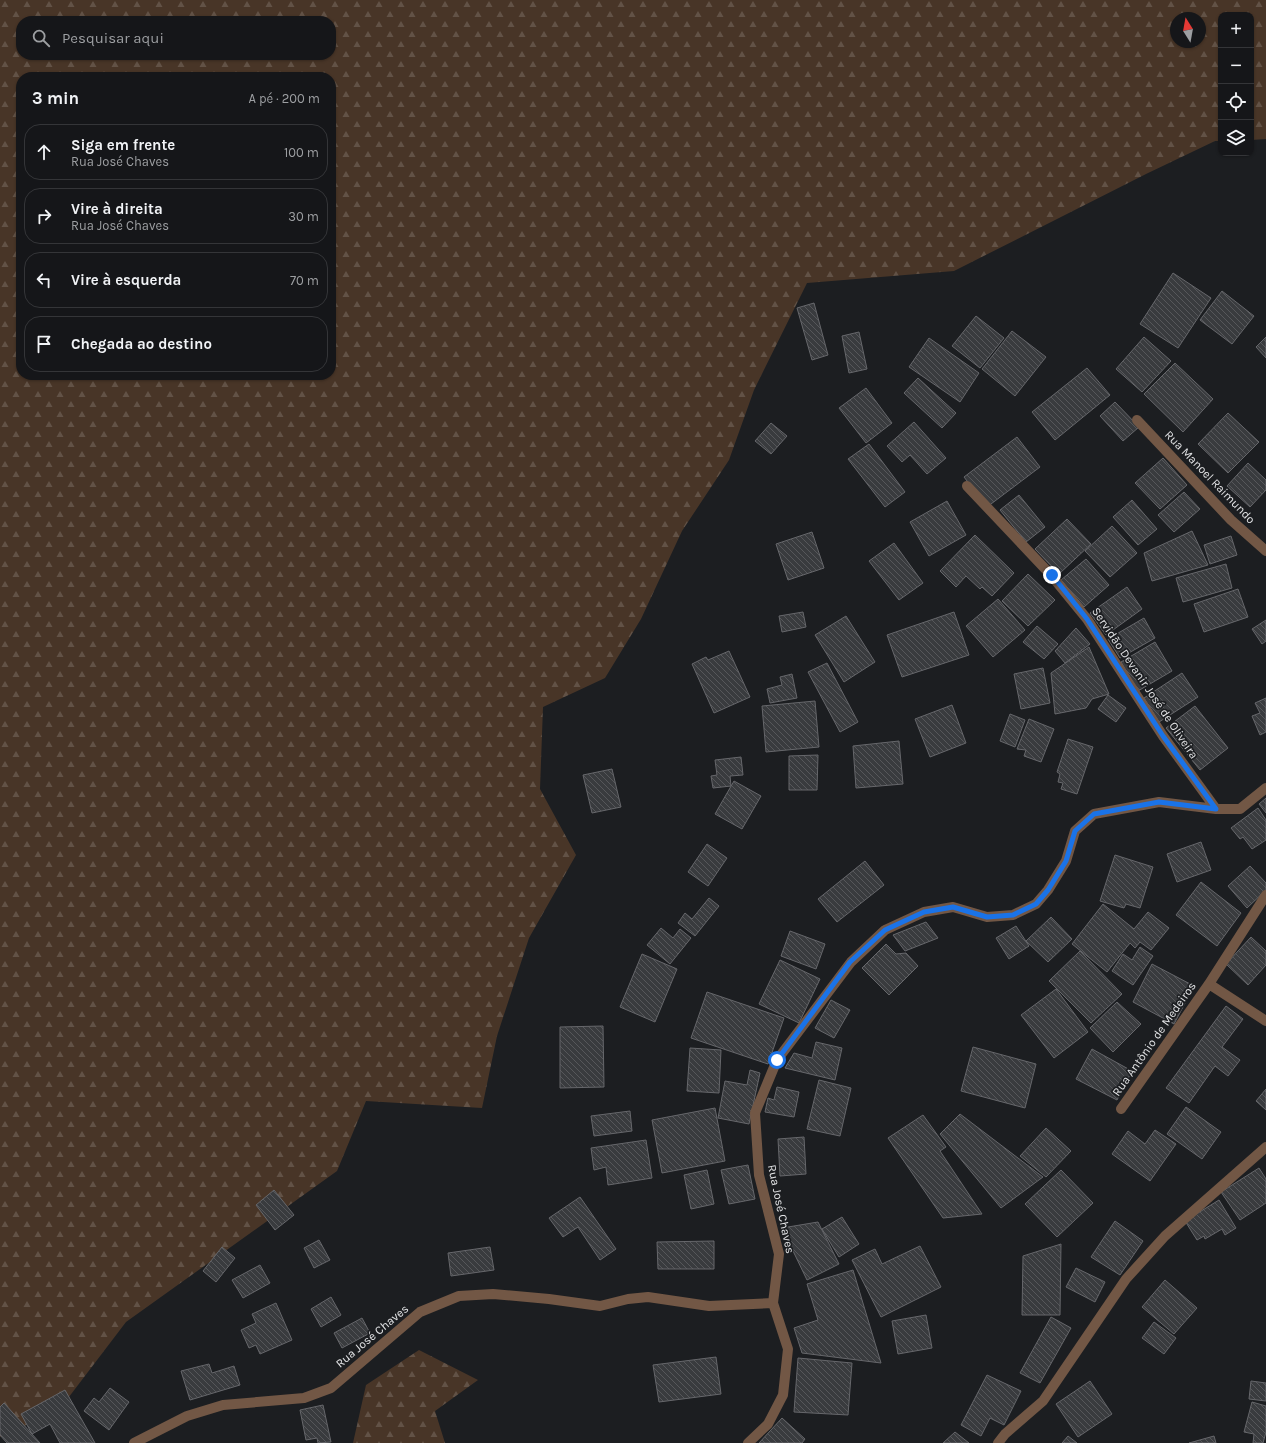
<!DOCTYPE html>
<html lang="pt">
<head>
<meta charset="utf-8">
<style>
  :root { --surface:#151619; --page:#1e1f22; --text:#f1f3f6; --muted:#9d9fa2; --line:#343538 }
  body { margin:0; font-family:Karla,sans-serif; background:var(--page); color:var(--text) }
  .controls { position:absolute; right:12px; top:12px; display:grid; overflow:hidden; border-radius:8px; box-shadow:0 1px 3px #0004 }
  .controls button { width:36px; height:36px; display:grid; place-items:center; padding:0; border:0; border-bottom:1px solid var(--line); background:var(--surface); color:var(--text); font:20px sans-serif }
  .compass { position:absolute; left:1170px; top:12px; width:36px; height:36px; border-radius:50%; background:var(--surface); box-shadow:0 1px 3px #0004; rotate:349deg }
  .stop { position:absolute; width:12px; height:12px; margin:-9px; border:3px solid #1a73e8; border-radius:50%; background:#fff }
  .stop.end { background:#1a73e8; border-color:#fff; box-shadow:0 1px 4px #0008 }
  .list { margin:0; padding:0; list-style:none }
  h2 { display:flex; justify-content:space-between; align-items:center; height:52px; margin:0; padding:0 16px; font-size:17px }
  h2 small { font-size:13px; font-weight:400; color:var(--muted) }
  .list li { display:grid; grid-template-columns:26px 1fr auto; gap:12px; align-items:center; box-sizing:border-box; height:56px; margin:0 8px 8px; padding:0 8px; border:1px solid var(--line); border-radius:16px }
  .list b { display:block; font-size:15px; white-space:nowrap }
  .list p { margin:0; font-size:13px; white-space:nowrap; color:var(--muted) }
  .list em { font-size:13px; font-style:normal; color:var(--muted) }
  .icon { flex:none; width:22px; height:22px; fill:none; stroke:currentColor; stroke-width:2; stroke-linecap:round; stroke-linejoin:round }
  .map { position:relative; flex:none; width:1266px; height:1443px; overflow:hidden }
  .search { position:absolute; background:var(--surface); box-shadow:0 1px 3px #0004; left:16px; top:16px; width:320px; height:44px; display:flex; align-items:center; gap:10px; box-sizing:border-box; padding:0 14px; border-radius:16px; color:var(--muted); font-size:15px }
  .panel { position:absolute; background:var(--surface); box-shadow:0 1px 3px #0004; left:16px; top:72px; width:320px; height:308px; border-radius:16px }
  .map>svg:first-child { display:block }
</style>
</head>
<body>
<div class="map">
<svg width="1266" height="1443" viewBox="0 0 1266 1443">
  <defs>
    <pattern id="forest-firs" width="22" height="20" patternUnits="userSpaceOnUse"><rect width="22" height="20" fill="#483527"/><path d="M5 1l3.5 6h-7zM16 11l3.5 6h-7z" fill="#625246"/></pattern>
    <pattern id="building-back-hatch" width="6" height="6" patternUnits="userSpaceOnUse"><rect width="6" height="6" fill="#393b3e"/><path d="M-1 5l2 2M0 0l6 6M5-1l2 2" fill="none" stroke="#56575a"/></pattern>
  </defs>
  <rect width="100%" height="100%" fill="#1c1e21"/>
  <path fill="url(#forest-firs)" fill-rule="evenodd" d="M0 0H1266V139L1251 140V15H1221V141H1215L1146 174 954 271 807 283 754 390 729 460 682 531 641 619 605 678 543 707 540 789 576 855 529 938 497 1036 482 1108 366 1101 337 1171 126 1322 59 1410 0 1437ZM1176 18H1200V42H1176ZM21 21H331V55H21ZM21 77H331V375H21Z
    M419 1350 478 1380 435 1411 445 1443H353L366 1385Z"/>
  <path fill="url(#building-back-hatch)" stroke="#66676b" d="M1173 273 1211 298 1178 348 1140 324Z
    M1222 291 1254 316 1232 344 1200 320Z
    M814 303 828 355 812 360 797 308Z
    M976 316 1004 338 980 368 952 346Z
    M1012 331 1046 357 1015 396 982 369Z
    M859 332 867 369 849 373 842 336Z
    M1144 337 1171 361 1142 392 1116 369Z
    M1266 337V358L1256 347Z
    M929 338 979 373 960 402 909 367Z
    M1175 363 1213 399 1183 432 1144 394Z
    M1087 368 1110 395 1055 440 1032 412Z
    M918 378 956 413 942 428 904 393Z
    M866 388 892 423 866 443 839 408Z
    M1115 402 1139 427 1123 441 1100 416Z
    M1228 413 1259 442 1228 473 1198 444Z
    M914 422 946 458 927 474 910 455 902 462 887 446Z
    M771 423 787 436 771 454 755 441Z
    M1017 437 1040 467 987 507 964 477Z
    M869 444 905 492 885 507 848 459Z
    M1163 458 1187 485 1160 509 1135 483Z
    M1248 463 1266 480V490L1250 507 1227 486Z
    M1184 492 1200 509 1174 532 1158 515Z
    M1019 495 1045 527 1026 542 1000 510Z
    M1132 500 1157 529 1138 545 1113 517Z
    M947 501 966 535 929 556 910 522Z
    M1067 519 1091 544 1059 574 1035 549Z
    M1112 526 1137 553 1110 577 1085 551Z
    M1192 531 1208 565 1152 581 1144 553Z
    M812 532 824 568 788 580 776 544Z
    M975 535 1014 573 992 596 982 587 980 589 966 576 956 587 940 571Z
    M1231 536 1237 555 1210 564 1204 545Z
    M894 543 923 583 899 600 869 561Z
    M1086 559 1109 585 1084 607 1061 580Z
    M1226 564 1232 588 1183 602 1176 578Z
    M1028 574 1055 600 1028 626 1002 601Z
    M1127 587 1142 609 1106 635 1090 613Z
    M1238 589 1248 617 1204 632 1194 604Z
    M998 599 1025 630 993 657 966 626Z
    M803 612 806 627 782 632 779 616Z
    M954 612 969 655 902 677 887 635Z
    M846 616 875 662 844 682 815 635Z
    M1144 618 1155 638 1120 658 1108 639Z
    M1266 620V641L1262 644 1252 629Z
    M1037 626 1058 644 1044 659 1023 642Z
    M1076 628 1090 644 1065 663 1055 651Z
    M1155 642 1172 671 1138 691 1121 662Z
    M1089 647 1109 694 1092 699 1086 708 1055 714 1051 673Z
    M729 651 750 697 714 713 692 664 706 657 708 660Z
    M827 663 858 722 840 732 808 672Z
    M1043 668 1050 703 1021 709 1014 674Z
    M1182 673 1198 697 1159 722 1144 698Z
    M792 674 797 698 770 703 767 689 782 685 780 677Z
    M1108 695 1126 708 1116 722 1098 709Z
    M1266 698V732L1260 735 1252 716 1260 713 1255 703Z
    M815 701 819 747 766 752 762 706Z
    M952 705 966 743 930 757 915 719Z
    M1195 706 1228 748 1200 770 1166 728Z
    M1010 714 1025 720 1015 747 1000 741Z
    M1029 719 1054 729 1041 762 1024 756 1026 750 1017 749Z
    M1068 739 1093 747 1077 794 1061 789 1063 783 1058 782 1060 774 1057 772Z
    M899 741 903 784 856 788 853 746Z
    M818 755 817 790H789V756Z
    M741 757 743 775 730 776 731 786 713 788 711 776 717 775 715 760Z
    M612 769 621 807 592 813 583 775Z
    M734 781 761 796 742 829 715 814Z
    M1266 798V813L1259 804Z
    M1258 808 1266 820V840L1252 849 1243 837 1240 839 1231 828Z
    M1201 842 1211 870 1177 882 1167 854Z
    M707 844 727 858 708 886 688 872Z
    M1115 855 1153 867 1140 908 1126 904 1124 908 1100 901Z
    M865 861 884 885 837 922 818 899Z
    M1250 866 1266 883V890L1247 908 1228 886Z
    M1201 882 1241 913 1217 946 1176 915Z
    M709 898 719 906 695 936 678 923 685 913 692 919Z
    M1103 904 1134 929 1148 912 1169 928 1151 950 1140 942 1135 948 1130 943 1107 972 1072 944Z
    M1051 917 1072 939 1048 962 1026 941Z
    M926 922 938 938 905 951 893 935Z
    M1016 926 1029 946 1009 959 996 938Z
    M661 928 673 938 680 929 691 938 670 964 647 945Z
    M790 931 825 944 816 969 781 956Z
    M1251 937 1266 951V965L1248 985 1226 964Z
    M886 944 896 954 906 953 918 966 889 995 862 968Z
    M1140 947 1153 956 1133 985 1112 971 1123 954 1132 960Z
    M1080 951 1122 994 1091 1023 1049 981Z
    M642 954 677 969 655 1022 620 1007Z
    M780 960 820 979 799 1023 759 1004Z
    M1152 964 1194 986 1174 1024 1133 1002Z
    M1056 989 1088 1032 1054 1058 1021 1015Z
    M707 992 784 1018 768 1064 691 1038Z
    M831 1000 850 1010 834 1038 815 1028Z
    M1117 1002 1141 1024 1113 1052 1090 1028Z
    M1226 1006 1243 1019 1222 1047 1240 1060 1228 1076 1215 1066 1189 1103 1166 1088Z
    M603 1026 604 1087 560 1088V1027Z
    M816 1042 842 1048 835 1080 785 1068 794 1053 812 1058Z
    M973 1047 1036 1064 1025 1108 961 1091Z
    M690 1048 721 1050 719 1093 687 1091Z
    M1092 1049 1132 1071 1117 1100 1076 1079Z
    M750 1070 760 1073 749 1124 718 1118 725 1081 747 1085Z
    M819 1080 851 1088 840 1136 807 1129Z
    M777 1087 799 1092 794 1117 765 1112 768 1098 774 1100Z
    M1266 1089V1110L1256 1101Z
    M1186 1107 1221 1132 1202 1159 1167 1134Z
    M715 1108 725 1161 662 1173 652 1120Z
    M630 1111 632 1131 594 1136 591 1116Z
    M960 1114 1043 1177 1001 1208 940 1134Z
    M923 1115 946 1147 940 1151 982 1214 943 1218 888 1138Z
    M1046 1128 1071 1151 1046 1177 1020 1156Z
    M1155 1130 1176 1144 1150 1181 1112 1154 1128 1131 1145 1144Z
    M804 1137 806 1174 780 1176 778 1139Z
    M646 1140 652 1178 608 1185 606 1167 594 1170 591 1148Z
    M748 1165 755 1199 729 1204 721 1170Z
    M1259 1168 1266 1179V1203L1240 1220 1221 1192Z
    M707 1170 714 1204 691 1209 684 1175Z
    M1061 1170 1093 1203 1057 1237 1025 1204Z
    M274 1190 294 1215 275 1230 256 1205Z
    M580 1197 616 1249 600 1260 578 1227 563 1237 549 1218Z
    M1219 1200 1236 1228 1225 1235 1222 1229 1205 1239 1204 1236 1197 1240 1185 1221Z
    M842 1217 859 1244 839 1257 822 1229Z
    M1115 1221 1143 1241 1120 1275 1091 1257Z
    M818 1222 839 1264 807 1280 782 1228Z
    M319 1240 330 1260 314 1268 304 1248Z
    M714 1241V1269H658L657 1242Z
    M1061 1244 1060 1315H1022L1023 1256Z
    M920 1246 941 1287 881 1317 852 1260 875 1249 882 1264Z
    M222 1247 235 1258 216 1282 203 1271Z
    M490 1247 494 1270 451 1276 448 1253Z
    M260 1265 270 1283 243 1298 232 1280Z
    M1076 1268 1105 1282 1095 1302 1066 1287Z
    M853 1270 881 1363 802 1353 794 1328 818 1320 807 1284Z
    M1165 1280 1197 1308 1174 1334 1142 1307Z
    M331 1297 341 1315 321 1327 311 1309Z
    M276 1303 292 1340 260 1354 256 1345 249 1348 241 1330 256 1323 252 1314Z
    M926 1315 932 1348 898 1354 892 1321Z
    M1051 1317 1071 1328 1040 1383 1020 1373Z
    M362 1318 370 1333 342 1348 334 1333Z
    M1154 1322 1176 1338 1164 1354 1142 1338Z
    M716 1357 721 1394 659 1402 653 1365Z
    M798 1358 852 1363 848 1415 794 1412Z
    M209 1364 212 1373 234 1366 240 1385 190 1400 181 1371Z
    M987 1375 1021 1391 1004 1425 990 1418 981 1436 961 1425Z
    M1090 1381 1112 1414 1078 1437 1056 1404Z
    M1251 1381 1266 1383V1401L1249 1399Z
    M110 1388 129 1402 109 1430 84 1411 94 1398 99 1402Z
    M65 1390 95 1443H60L50 1424 32 1434 21 1414Z
    M1252 1402 1266 1406V1432L1263 1443H1253L1254 1434 1244 1432Z
    M4 1403 40 1443H7L0 1435V1407Z
    M323 1405 331 1442 318 1443 317 1438 306 1440 300 1410Z
    M782 1418 805 1439 802 1443H759Z
    M955 1432 969 1443H943Z
    M1068 1436 1077 1443H1062Z
    M1214 1436 1216 1443H1189Z"/>
  <g fill="none" stroke-linecap="round" stroke-linejoin="round">
    <path stroke="#725745" stroke-width="10" d="M1137 420 1231 520 1266 551
      M967 486 1051 575 1087 619 1163 736 1216 809
      M1209 984 1266 1021
      M1121 1109 1209 984 1266 895
      M134 1443 187 1416 223 1405 304 1398 331 1388 420 1312 459 1296 493 1294 549 1299 600 1306 628 1299 648 1297 709 1306 773 1303 779 1254 759 1175 755 1113 777 1060 851 962 885 930 924 912 953 907 987 917 1013 915 1036 904 1048 890 1066 861 1075 831 1094 814 1159 802 1216 809H1240L1266 788
      M748 1443 768 1424 783 1395 788 1349 773 1303
      M998 1443 1005 1434 1043 1401 1126 1279 1165 1236 1266 1147"/>
  </g>
  <g fill="none" stroke-linecap="round" stroke-linejoin="round">
    <path stroke="#1a73e8" stroke-width="5" d="M777 1060 850 962 885 930 924 912 953 907 987 917 1013 915 1036 904 1048 890 1066 861 1075 831 1094 814 1159 802 1216 809 1163 736 1087 619 1052 575"/>
  </g>
  <g text-anchor="middle" stroke-width="3.5" stroke-linejoin="round" paint-order="stroke">
    <g font-size="12" fill="#e3e4e6" stroke="#1c1e21">
      <text transform="translate(1210 477) rotate(46)" y="4">Rua Manoel Raimundo</text>
      <text transform="translate(1145 683) rotate(56)" y="4">Servidão Devanir José de Oliveira</text>
      <text transform="translate(1154 1039) rotate(-55)" y="4">Rua Antônio de Medeiros</text>
      <text transform="translate(781 1209) rotate(78)" y="4">Rua José Chaves</text>
      <text transform="translate(372 1336) rotate(-40)" y="4">Rua José Chaves</text>
    </g>
  </g>
</svg>
<div class="controls">
<button>+</button>
<button>−</button>
<button><svg class="icon" aria-label="locate" viewBox="0 0 24 24"><circle cx="12" cy="12" r="6"/><path d="M12 2v4M12 18v4M2 12h4M18 12h4"/></svg></button>
<button><svg class="icon" aria-label="layers" viewBox="0 0 24 24"><path d="M12 4l9 5-9 5-9-5zM3 14l9 5 9-5"/></svg></button>
</div>
<svg class="compass" viewBox="-18 -18 36 36"><path d="M0-13l5 13h-10z" fill="#e53935"/><path d="M0 13l5-13h-10z" fill="#9d9fa2"/></svg>
<div class="stop" style="left:777px;top:1060px"></div>
<div class="stop end" style="left:1052px;top:575px"></div>
<div class="search"><svg class="icon" aria-label="search" viewBox="0 0 24 24"><circle cx="10" cy="10" r="6"/><path d="M15 15l6 6"/></svg>Pesquisar aqui</div>
<section class="panel">
<h2>3 min<small>A pé · 200 m</small></h2>
<ul class="list">
<li><svg class="icon" aria-label="ahead" viewBox="0 0 24 24"><path d="M12 20V5M6 11l6-6 6 6"/></svg><div><b>Siga em frente</b><p>Rua José Chaves</p></div><em>100 m</em></li>
<li><svg class="icon" aria-label="right" viewBox="0 0 24 24"><path d="M7 20v-9h11M14 6l5 5-5 5"/></svg><div><b>Vire à direita</b><p>Rua José Chaves</p></div><em>30 m</em></li>
<li><svg class="icon" aria-label="left" viewBox="0 0 24 24"><path d="M17 20v-9H6M10 6l-5 5 5 5"/></svg><div><b>Vire à esquerda</b></div><em>70 m</em></li>
<li><svg class="icon" aria-label="arrive" viewBox="0 0 24 24"><path d="M6 21V4h12l-3 4 3 4H6"/></svg><div><b>Chegada ao destino</b></div></li>
</ul>
</section>
</div>
</body>
</html>
